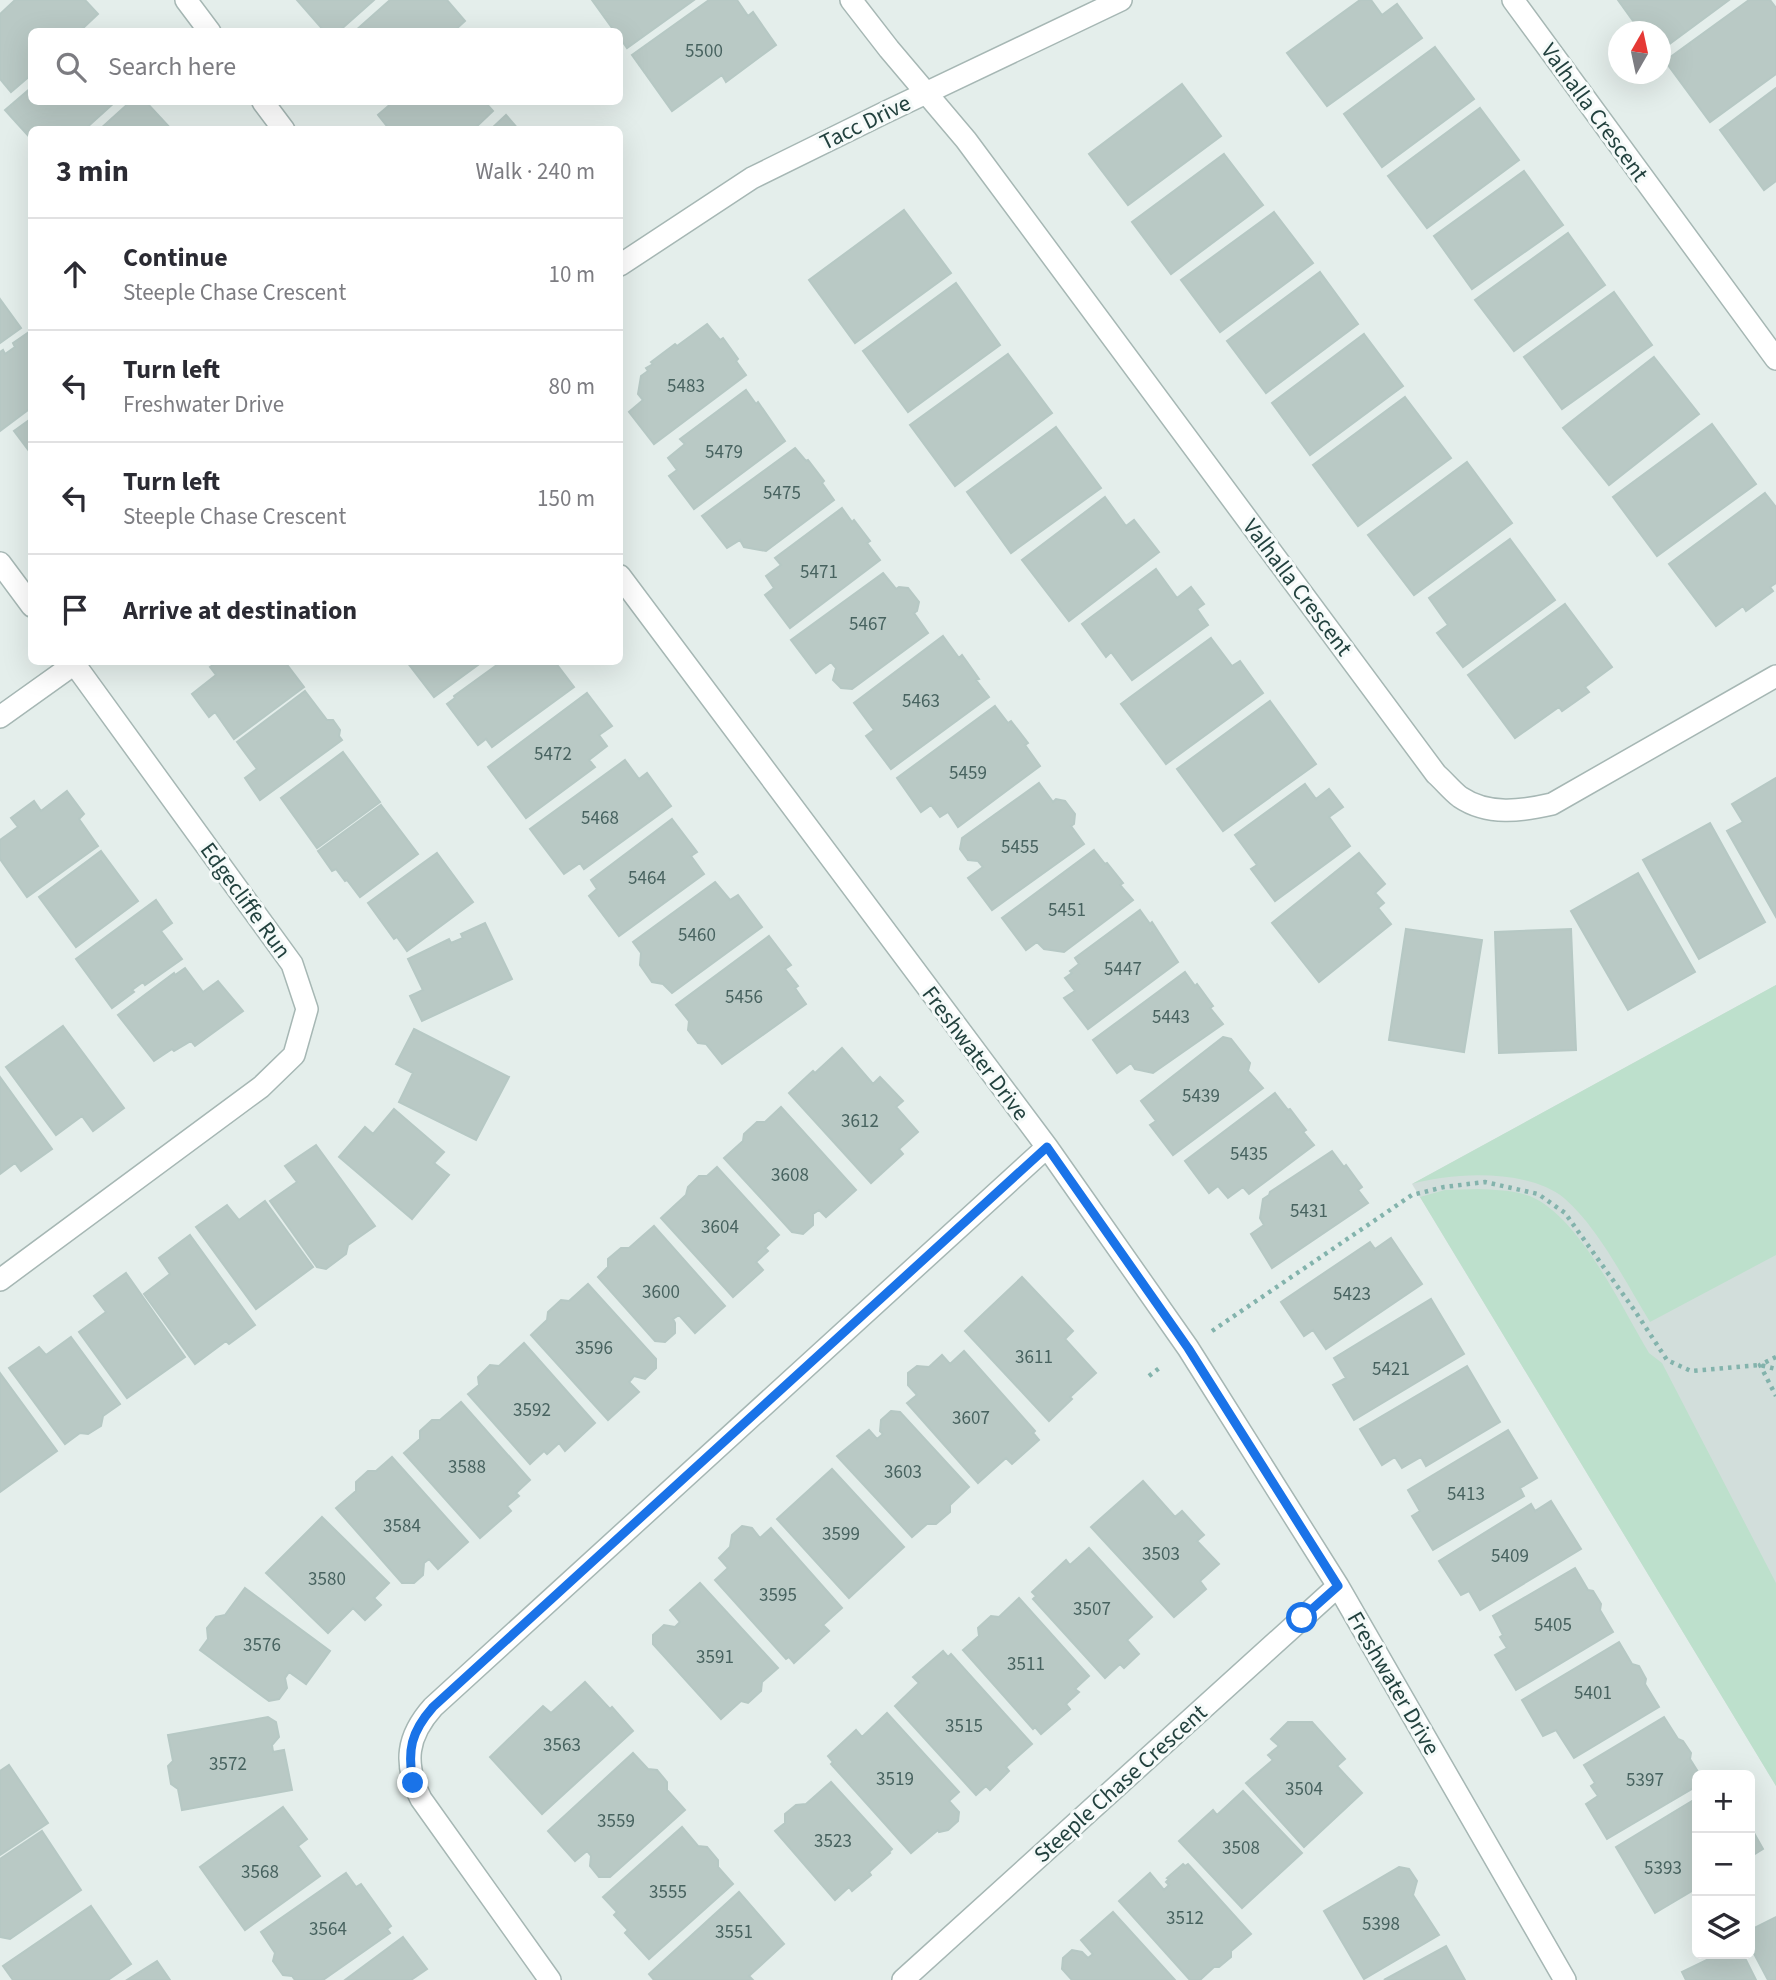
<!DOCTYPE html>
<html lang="en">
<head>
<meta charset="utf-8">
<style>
  :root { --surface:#fff; --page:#f7f7f7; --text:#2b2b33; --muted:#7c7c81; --line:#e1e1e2 }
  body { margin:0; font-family:"Source Sans 3",sans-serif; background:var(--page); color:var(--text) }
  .controls { position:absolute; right:21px; bottom:21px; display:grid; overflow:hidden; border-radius:10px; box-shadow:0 7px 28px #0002 }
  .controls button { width:63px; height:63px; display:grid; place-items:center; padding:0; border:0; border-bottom:2px solid var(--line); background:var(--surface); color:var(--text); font:35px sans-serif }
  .compass { position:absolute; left:1608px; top:21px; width:63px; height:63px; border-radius:50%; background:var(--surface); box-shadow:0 7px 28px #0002; rotate:9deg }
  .stop { position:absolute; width:21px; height:21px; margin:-16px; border:5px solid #1a73e8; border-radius:50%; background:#fff }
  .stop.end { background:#1a73e8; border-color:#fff; box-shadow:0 2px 7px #0008 }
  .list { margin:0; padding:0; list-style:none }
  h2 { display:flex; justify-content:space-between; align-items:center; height:91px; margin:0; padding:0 28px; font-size:30px }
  h2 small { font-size:23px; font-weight:400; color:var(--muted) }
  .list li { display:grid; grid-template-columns:46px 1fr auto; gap:21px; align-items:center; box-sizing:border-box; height:112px; padding:0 28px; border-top:2px solid var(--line) }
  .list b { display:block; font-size:26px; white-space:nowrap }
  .list p { margin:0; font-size:23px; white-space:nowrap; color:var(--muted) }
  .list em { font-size:23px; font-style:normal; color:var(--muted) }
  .icon { flex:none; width:38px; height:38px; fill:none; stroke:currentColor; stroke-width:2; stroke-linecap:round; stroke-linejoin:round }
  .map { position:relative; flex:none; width:1776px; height:1980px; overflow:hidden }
  .search { position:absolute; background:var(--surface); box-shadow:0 7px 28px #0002; left:28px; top:28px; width:595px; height:77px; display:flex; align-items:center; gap:18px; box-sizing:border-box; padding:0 24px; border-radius:10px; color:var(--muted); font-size:26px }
  .panel { position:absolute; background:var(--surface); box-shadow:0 7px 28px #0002; left:28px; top:126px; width:595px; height:539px; border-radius:10px }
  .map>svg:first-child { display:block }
</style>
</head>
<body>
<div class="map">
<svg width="1776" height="1980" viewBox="0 0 1776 1980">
  <rect width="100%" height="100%" fill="#e4eeeb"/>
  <path fill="#d2dedb" d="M1776 985V1786L1412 1184Z"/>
  <path fill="#bde0cc" d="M1776 985V1255L1650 1322C1626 1283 1598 1227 1564 1198 1528 1169 1454 1172 1412 1184Z
    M1478 1189C1497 1190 1519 1190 1536 1199 1583 1224 1622 1308 1649 1353L1662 1363 1776 1583V1786L1420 1197 1445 1190Z"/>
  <path fill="#b9c9c5" stroke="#b6c8c4" stroke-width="2" d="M15 0H85L98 14 79 32H32V74L11 92 0 79V14Z
    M297 0H374L338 32H325Z
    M390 0H447L465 21 453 32H354Z
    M592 0H694L627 48 620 38V32H615Z
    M709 0H737L748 16 753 12 776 45 726 82 722 75 672 111 632 55Z
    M1360 0H1371L1382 15 1397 4 1422 38 1327 106 1287 53Z
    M1618 0H1729L1660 51V32H1641Z
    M1749 0H1770L1776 8V74L1710 122 1665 61Z
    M1435 47 1474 99 1382 167 1344 114Z
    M1182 84 1221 136 1128 205 1089 154Z
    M32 87V102H115L84 130H32V140L5 110Z
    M1776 88V181L1764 190 1720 130Z
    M130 102H146L172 130H99Z
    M393 102H485L493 111 473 130H390L378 115Z
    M1480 108 1519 160 1427 228 1388 176Z
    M506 115 519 130H490Z
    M1224 154 1263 205 1171 274 1132 222Z
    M1524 171 1563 225 1472 289 1434 236Z
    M904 210 951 273 855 343 809 280Z
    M1274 212 1313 263 1220 332 1181 280Z
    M1568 233 1605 285 1514 351 1475 300Z
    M1320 272 1358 324 1266 393 1227 341Z
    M956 283 1000 345 908 412 863 351Z
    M1614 292 1652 345 1562 409 1524 357Z
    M0 299 21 328 0 343Z
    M707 324 720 340 723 338 738 359 736 361 746 375 654 444 629 412 643 400 638 394 641 376 648 371 646 368 653 364 651 362 675 344 677 346Z
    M32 330V407L0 431V352L3 350 5 354 15 347 13 343Z
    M1364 334 1403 386 1310 455 1272 403Z
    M1008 354 1052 413 955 486 910 425Z
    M1654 357 1699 414 1609 485 1563 428Z
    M746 390 756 404 758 402 785 441 694 509 669 476 677 470 668 458 685 444 680 439Z
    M1405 397 1451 458 1358 526 1313 465Z
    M32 418V455L14 431Z
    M1712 424 1756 484 1657 556 1613 497Z
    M1056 427 1101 488 1011 553 967 492Z
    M795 448 806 461 808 460 824 481 822 483 834 500 766 551 744 547 740 540 727 548 702 516Z
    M1467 462 1512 523 1414 595 1368 535Z
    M1765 493 1776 507V583L1770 587 1773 591 1746 611 1743 606 1716 626 1669 564Z
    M1105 497 1126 526 1134 520 1159 552 1069 621 1022 560Z
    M842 508 852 522 854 520 870 541 867 543 880 560 790 628 765 595 774 588 766 576 781 565 775 558Z
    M1510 539 1555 600 1463 667 1437 633 1448 625 1429 598Z
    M1156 569 1177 598 1191 587 1204 604 1197 609 1208 625 1132 680 1111 652 1106 657 1082 624Z
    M883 573 896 589 899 587 908 588 919 602 917 611 914 613 928 633 852 689 841 688 833 680 836 668 831 662 816 673 791 640Z
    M1565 604 1612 667 1585 687 1589 692 1562 711 1559 707 1515 738 1468 675Z
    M943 636 959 658 962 655 979 679 976 680 989 697 891 769 866 736 874 730 854 703Z
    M1211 638 1232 666 1240 661 1263 693 1166 764 1121 704Z
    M217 662H285L304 687 234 739 215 712 209 717 192 694 216 675 210 667Z
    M407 662H482L434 697Z
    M501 662H555L574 687 492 747 486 739 478 745 447 704 455 698 454 696Z
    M305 691 327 720H333L340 730 339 736 342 740 260 800 245 778 257 769 237 742Z
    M587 693 612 726 599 735 607 746 589 760 595 767 526 818 488 767Z
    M1270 701 1316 764 1223 831 1177 769Z
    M995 706 1008 723 1011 721 1028 743 1025 745 1040 766 958 827 948 812 940 817 931 805 921 812 897 778Z
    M343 752 380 802 317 848 281 798Z
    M625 760 639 779 647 773 671 806 584 869 580 863 564 874 530 829Z
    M1776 778V917L1727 831 1743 822 1732 804Z
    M1039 783 1053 802 1056 799 1065 801 1075 814 1074 824 1071 826 1084 844 992 910 968 878 983 867 978 861 968 860 960 849 962 838Z
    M1305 784 1316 799 1329 789 1343 807 1329 817 1350 846 1275 901 1251 869 1257 865 1235 835Z
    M67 791 84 814 79 819 98 846 27 897 0 859V840L18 827 11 818 34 801 41 811Z
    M381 805 418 854 360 897 347 880 345 881 336 869 332 871 318 851Z
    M672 819 697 852 691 856 704 874 619 936 589 896 597 889 591 880Z
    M1710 823 1765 922 1699 959 1643 860Z
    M1094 850 1105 864 1107 863 1123 883 1120 885 1133 900 1064 952 1044 949 1037 942 1026 950 1002 918Z
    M101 851 138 901 76 947 39 897Z
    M437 853 473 902 407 951 397 937 394 939 368 903Z
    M1359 853 1385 884 1375 893 1384 903 1378 908 1391 924 1319 982 1272 923Z
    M1638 873 1695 972 1628 1010 1571 911Z
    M715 882 730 900 738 895 762 927 672 993 663 984 652 982 640 965 641 953 633 942Z
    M156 900 172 923 161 931 182 959 145 985 143 982 132 990 134 992 112 1008 76 959Z
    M1140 910 1150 924 1152 922 1178 962 1088 1029 1064 998 1075 991 1065 978 1072 973 1070 971 1079 964 1075 958Z
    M485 923 512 979 422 1021 410 996 423 990 408 959 449 939 451 943 463 938 461 934Z
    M1406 929 1482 940 1464 1052 1389 1040Z
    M1571 929 1576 1050 1499 1053 1495 932Z
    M769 936 791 965 785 969 798 986 795 988 806 1004 722 1064 706 1044 698 1043 688 1030 689 1021 676 1005Z
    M185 968 203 992 218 981 243 1011 195 1046 191 1041 174 1051 172 1049 154 1061 118 1015 174 973 175 975Z
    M1185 972 1195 986 1197 984 1213 1006 1210 1008 1223 1024 1153 1073 1135 1069 1131 1063 1117 1073 1093 1040Z
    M63 1026 124 1108 93 1131 82 1116 56 1135 6 1067Z
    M414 1029 509 1077 476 1140 399 1102 413 1073 396 1064Z
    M1223 1037 1231 1039 1250 1063 1248 1071 1263 1088 1173 1155 1150 1125 1156 1121 1141 1101Z
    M842 1048 873 1084 880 1077 903 1101 896 1107 918 1132 899 1149 903 1154 871 1183 789 1093 813 1071 815 1073Z
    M0 1077 52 1149 21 1171 15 1163 0 1174Z
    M1275 1093 1288 1110 1290 1109 1306 1130 1303 1132 1314 1145 1249 1194 1243 1187 1228 1198 1218 1186 1209 1193 1185 1161Z
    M781 1107 856 1190 826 1217 819 1210 813 1214V1225L803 1234 792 1232 724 1158 743 1141 744 1134 757 1122H765Z
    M394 1109 444 1152 434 1163 449 1175 412 1219 339 1157 365 1127 373 1134Z
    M316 1145 375 1226 348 1245 346 1254 326 1269 317 1267 270 1201 297 1182 285 1166Z
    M1332 1151 1344 1167 1346 1165 1362 1187 1358 1190 1368 1203 1272 1268 1251 1234 1264 1225 1260 1218 1263 1199 1269 1195 1270 1192Z
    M717 1167 779 1235 765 1248 768 1251 756 1262 763 1270 733 1297 661 1218 686 1195 688 1187 699 1176H707Z
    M265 1201 313 1267 256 1309 196 1227 227 1205 239 1220Z
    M654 1226 725 1306 695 1333 679 1315 673 1319 675 1323V1333L665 1342 655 1341 598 1277 608 1267V1259L621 1248H629Z
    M190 1235 255 1325 229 1344 226 1341 195 1364 144 1294 170 1274 159 1258Z
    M1391 1238 1422 1284 1326 1349 1313 1330 1304 1336 1281 1302 1370 1242 1375 1249Z
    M126 1273 185 1357 127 1398 79 1332 106 1312 94 1296Z
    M1022 1277 1073 1331 1065 1339 1096 1373 1070 1397 1072 1399 1049 1421 965 1331Z
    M588 1284 656 1359V1368L645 1379 634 1376 629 1382 639 1392 608 1420 531 1335 547 1320 548 1312 561 1300 569 1301Z
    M1431 1299 1464 1354 1354 1420 1333 1385 1346 1378 1334 1358Z
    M71 1337 120 1404 103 1416 101 1426 88 1434 80 1433 65 1444 9 1368 39 1347 46 1355Z
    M524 1343 595 1423 565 1451 559 1443 547 1454 544 1451 530 1464 468 1394 479 1385 478 1377 490 1365 499 1366Z
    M964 1351 1035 1431 1033 1433 1039 1440 1012 1464 1006 1458 978 1483 907 1403 917 1395 908 1385V1373L917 1366 929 1367 942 1355 950 1364Z
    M1467 1366 1500 1422 1426 1466 1421 1457 1402 1468 1395 1457 1382 1465 1360 1429Z
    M0 1373 57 1451 0 1492Z
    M461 1402 530 1480 516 1493 519 1496 507 1506 511 1511 480 1538 404 1453 420 1439V1431L432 1420H440Z
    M891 1411 900 1412 969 1487 950 1505V1512L936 1524H927L912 1537 837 1456 869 1430 877 1439 883 1434 880 1431 881 1420Z
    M1508 1430 1537 1478 1520 1488 1524 1496 1433 1550 1412 1516 1420 1511 1408 1490Z
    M392 1457 468 1542 438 1569 429 1559 424 1563 423 1575 414 1583H402L336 1508 356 1491V1482L368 1471H376Z
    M832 1469 904 1547 849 1598 777 1519Z
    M1143 1481 1175 1517 1182 1511 1204 1535 1197 1541 1219 1564 1200 1581 1206 1589 1174 1617 1091 1527Z
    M1551 1501 1581 1549 1480 1610 1469 1591 1461 1595 1439 1561 1531 1504 1535 1511Z
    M322 1517 389 1583 374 1598 381 1605 365 1620 353 1608 328 1633 266 1573Z
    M742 1526 752 1528 760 1538 771 1528 842 1608 823 1625 829 1631 794 1663 789 1657 786 1659 715 1580 728 1568 719 1558 730 1547 732 1535Z
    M1089 1548 1152 1617 1127 1640 1139 1654 1124 1668 1120 1664 1105 1678 1033 1599 1036 1596 1032 1592 1066 1560 1070 1565Z
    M1575 1568 1588 1590 1593 1591 1601 1604 1600 1610 1613 1632 1516 1690 1495 1655 1507 1648 1500 1637 1503 1635 1493 1616Z
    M700 1583 778 1668 762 1682 761 1691 748 1703 741 1701 721 1719 653 1644V1635L664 1625 675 1627 680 1622 670 1610Z
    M245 1588 330 1651 306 1684 289 1672 285 1678 287 1688 279 1699 269 1701 200 1650 208 1639 207 1628 216 1617 225 1615Z
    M1019 1598 1089 1676 1075 1689 1079 1692 1066 1704 1070 1709 1041 1734 1035 1727 1033 1729 963 1650 979 1636 978 1628 991 1616 999 1617Z
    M1619 1642 1632 1664 1639 1666 1646 1679 1645 1684 1659 1707 1574 1758 1556 1730 1543 1736 1522 1700Z
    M943 1651 948 1657 951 1654 1032 1744 1006 1767 1009 1771 990 1790 986 1786 976 1795 895 1706 919 1683 913 1677Z
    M585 1682 610 1709 612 1707 633 1731 542 1814 490 1757 543 1706 551 1713Z
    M887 1713 959 1792 949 1801 959 1812 958 1821 948 1830 939 1832 938 1830 911 1853 831 1764 833 1762 828 1756 856 1730 862 1737Z
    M268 1717 276 1722 279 1737 272 1745 273 1752 284 1750 292 1790 182 1810 178 1789 171 1784 168 1766 173 1761 168 1735Z
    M1664 1717 1678 1739 1683 1741 1691 1753 1690 1759 1700 1775H1697V1786L1607 1839 1586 1804 1598 1796 1591 1786 1595 1783 1584 1765Z
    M1288 1722H1312L1345 1759 1337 1766 1362 1793 1304 1847 1246 1783 1273 1760 1268 1755 1279 1746 1271 1739Z
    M633 1753 648 1769 657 1770 667 1782V1790L685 1810 610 1877H599L590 1866 591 1856 587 1851 575 1861 548 1831Z
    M9 1765 48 1823 0 1855V1771Z
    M831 1782 892 1849 889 1852 890 1853 869 1872 871 1875 852 1891 849 1887 835 1900 775 1831 785 1823V1814L796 1805 806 1804Z
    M1243 1791 1302 1853 1242 1908 1179 1841 1213 1810 1217 1815Z
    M1697 1798V1888L1655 1913 1616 1847Z
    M283 1807 307 1839 298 1846 320 1876 245 1930 200 1867Z
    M1750 1826 1763 1849 1750 1857Z
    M682 1827 698 1846 707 1847 718 1860V1867L733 1884 649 1959 625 1933 628 1930 614 1915 617 1912 603 1897Z
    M42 1831 81 1890 10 1939 0 1937V1859Z
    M1183 1864 1185 1866 1188 1864 1251 1934 1231 1951V1957L1219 1967H1214L1200 1980H1190L1119 1901 1150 1873 1164 1890 1169 1885 1166 1882 1169 1879 1167 1878Z
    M1399 1867 1409 1869 1417 1881 1413 1895 1439 1935 1364 1979 1324 1911Z
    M346 1873 356 1887 361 1884 391 1926 387 1929 390 1933 323 1980H295L292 1976 283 1975 273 1961 275 1953 261 1932Z
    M739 1892 784 1944 749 1976 753 1980H654L649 1974Z
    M91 1906 131 1964 108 1980H13L3 1966Z
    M1113 1912 1175 1980H1072L1062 1969 1063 1958 1072 1950 1082 1952 1088 1958 1093 1954 1081 1940Z
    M1776 1917V1980H1768L1750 1946V1930Z
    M403 1937 427 1969 411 1980H345Z
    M1446 1946 1465 1980H1384Z
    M1719 1954H1743L1756 1980H1686L1682 1972Z
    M157 1961 170 1980H127Z"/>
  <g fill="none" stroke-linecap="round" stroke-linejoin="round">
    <g stroke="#a6b7b4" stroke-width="24">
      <path id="minor" d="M186 0 210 32
        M851 0 889 49 966 140 1436 774C1444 781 1452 791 1460 797 1488 816 1522 811 1552 804L1776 676
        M1513 0 1776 359
        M263 102 284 130
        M620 265 752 178 886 112 1121 0
        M0 563 32 606
        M620 576 1047 1147 1188 1348 1338 1586 1565 1980
        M0 717 77 662
        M0 1280 261 1087 294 1055 307 1009 292 964 73 662
        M550 1980 421 1799C403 1763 407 1736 433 1707L1047 1147
        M903 1980 1338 1586"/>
    </g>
    <path stroke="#83b3ac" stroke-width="4.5" stroke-dasharray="3.5 5" stroke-linecap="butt" d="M1212 1331 1412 1195 1444 1187 1485 1182 1538 1194 1565 1213 1635 1311 1667 1360 1691 1371 1760 1365 1776 1369
      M1776 1357 1760 1365 1776 1396
      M1149 1376 1162 1366"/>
    <use href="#minor" stroke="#fff" stroke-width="21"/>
  </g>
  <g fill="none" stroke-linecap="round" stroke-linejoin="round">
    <path stroke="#1a73e8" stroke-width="9" d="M413 1783C407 1750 411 1732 433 1707L1047 1147 1188 1348 1338 1586 1302 1618"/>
  </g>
  <g text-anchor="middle" stroke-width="6" stroke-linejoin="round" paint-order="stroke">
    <g font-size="19" fill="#486360">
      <text x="704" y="57">5500</text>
      <text x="686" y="392">5483</text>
      <text x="724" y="458">5479</text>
      <text x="782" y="499">5475</text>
      <text x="819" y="578">5471</text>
      <text x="868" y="630">5467</text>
      <text x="921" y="707">5463</text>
      <text x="553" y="760">5472</text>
      <text x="968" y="779">5459</text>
      <text x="600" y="824">5468</text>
      <text x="1020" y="853">5455</text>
      <text x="647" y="884">5464</text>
      <text x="1067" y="916">5451</text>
      <text x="697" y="941">5460</text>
      <text x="1123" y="975">5447</text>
      <text x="744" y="1003">5456</text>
      <text x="1171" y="1023">5443</text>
      <text x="1201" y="1102">5439</text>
      <text x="860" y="1127">3612</text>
      <text x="1249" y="1160">5435</text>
      <text x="790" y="1181">3608</text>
      <text x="1309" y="1217">5431</text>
      <text x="720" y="1233">3604</text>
      <text x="661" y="1298">3600</text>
      <text x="1352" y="1300">5423</text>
      <text x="594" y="1354">3596</text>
      <text x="1034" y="1363">3611</text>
      <text x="1391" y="1375">5421</text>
      <text x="532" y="1416">3592</text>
      <text x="971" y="1424">3607</text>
      <text x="467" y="1473">3588</text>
      <text x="903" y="1478">3603</text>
      <text x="1466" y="1500">5413</text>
      <text x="402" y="1532">3584</text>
      <text x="841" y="1540">3599</text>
      <text x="1161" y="1560">3503</text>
      <text x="1510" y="1562">5409</text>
      <text x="327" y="1585">3580</text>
      <text x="778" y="1601">3595</text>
      <text x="1092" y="1615">3507</text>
      <text x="1553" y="1631">5405</text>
      <text x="262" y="1651">3576</text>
      <text x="715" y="1663">3591</text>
      <text x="1026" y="1670">3511</text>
      <text x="1593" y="1699">5401</text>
      <text x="964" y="1732">3515</text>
      <text x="562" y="1751">3563</text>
      <text x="228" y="1770">3572</text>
      <text x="895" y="1785">3519</text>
      <text x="1645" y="1786">5397</text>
      <text x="1304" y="1795">3504</text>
      <text x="616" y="1827">3559</text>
      <text x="833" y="1847">3523</text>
      <text x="1241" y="1854">3508</text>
      <text x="1663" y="1874">5393</text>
      <text x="260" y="1878">3568</text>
      <text x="668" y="1898">3555</text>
      <text x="1185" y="1924">3512</text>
      <text x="1381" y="1930">5398</text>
      <text x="328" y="1935">3564</text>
      <text x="734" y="1938">3551</text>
    </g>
    <g font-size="23" fill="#22413e" stroke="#f5faf9">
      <text transform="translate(1595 112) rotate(54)" y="8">Valhalla Crescent</text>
      <text transform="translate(865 122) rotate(-26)" y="8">Tacc Drive</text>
      <text transform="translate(1298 587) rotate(53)" y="8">Valhalla Crescent</text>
      <text transform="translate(246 900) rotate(54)" y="8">Edgecliffe Run</text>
      <text transform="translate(976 1053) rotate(53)" y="8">Freshwater Drive</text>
      <text transform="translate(1394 1683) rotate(60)" y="8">Freshwater Drive</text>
      <text transform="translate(1120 1783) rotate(-42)" y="8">Steeple Chase Crescent</text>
    </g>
  </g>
</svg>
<div class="controls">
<button>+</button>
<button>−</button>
<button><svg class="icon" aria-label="layers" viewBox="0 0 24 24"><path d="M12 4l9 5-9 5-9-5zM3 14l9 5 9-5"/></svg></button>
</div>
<svg class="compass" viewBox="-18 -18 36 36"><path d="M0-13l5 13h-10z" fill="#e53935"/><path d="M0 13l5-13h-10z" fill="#7c7c81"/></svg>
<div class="stop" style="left:1302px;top:1618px"></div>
<div class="stop end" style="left:413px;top:1783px"></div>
<div class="search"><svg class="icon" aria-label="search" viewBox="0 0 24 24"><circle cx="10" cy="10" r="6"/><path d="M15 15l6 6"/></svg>Search here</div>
<section class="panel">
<h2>3 min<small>Walk · 240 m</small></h2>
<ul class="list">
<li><svg class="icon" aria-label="ahead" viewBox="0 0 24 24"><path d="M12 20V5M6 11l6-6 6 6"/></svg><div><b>Continue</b><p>Steeple Chase Crescent</p></div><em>10 m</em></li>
<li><svg class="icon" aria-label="left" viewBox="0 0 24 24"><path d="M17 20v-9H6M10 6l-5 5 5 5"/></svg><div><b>Turn left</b><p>Freshwater Drive</p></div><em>80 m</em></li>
<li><svg class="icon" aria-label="left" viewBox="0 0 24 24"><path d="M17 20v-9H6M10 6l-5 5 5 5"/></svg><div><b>Turn left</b><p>Steeple Chase Crescent</p></div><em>150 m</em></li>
<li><svg class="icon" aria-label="arrive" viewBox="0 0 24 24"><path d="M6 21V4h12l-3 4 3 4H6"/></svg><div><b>Arrive at destination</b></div></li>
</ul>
</section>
</div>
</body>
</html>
